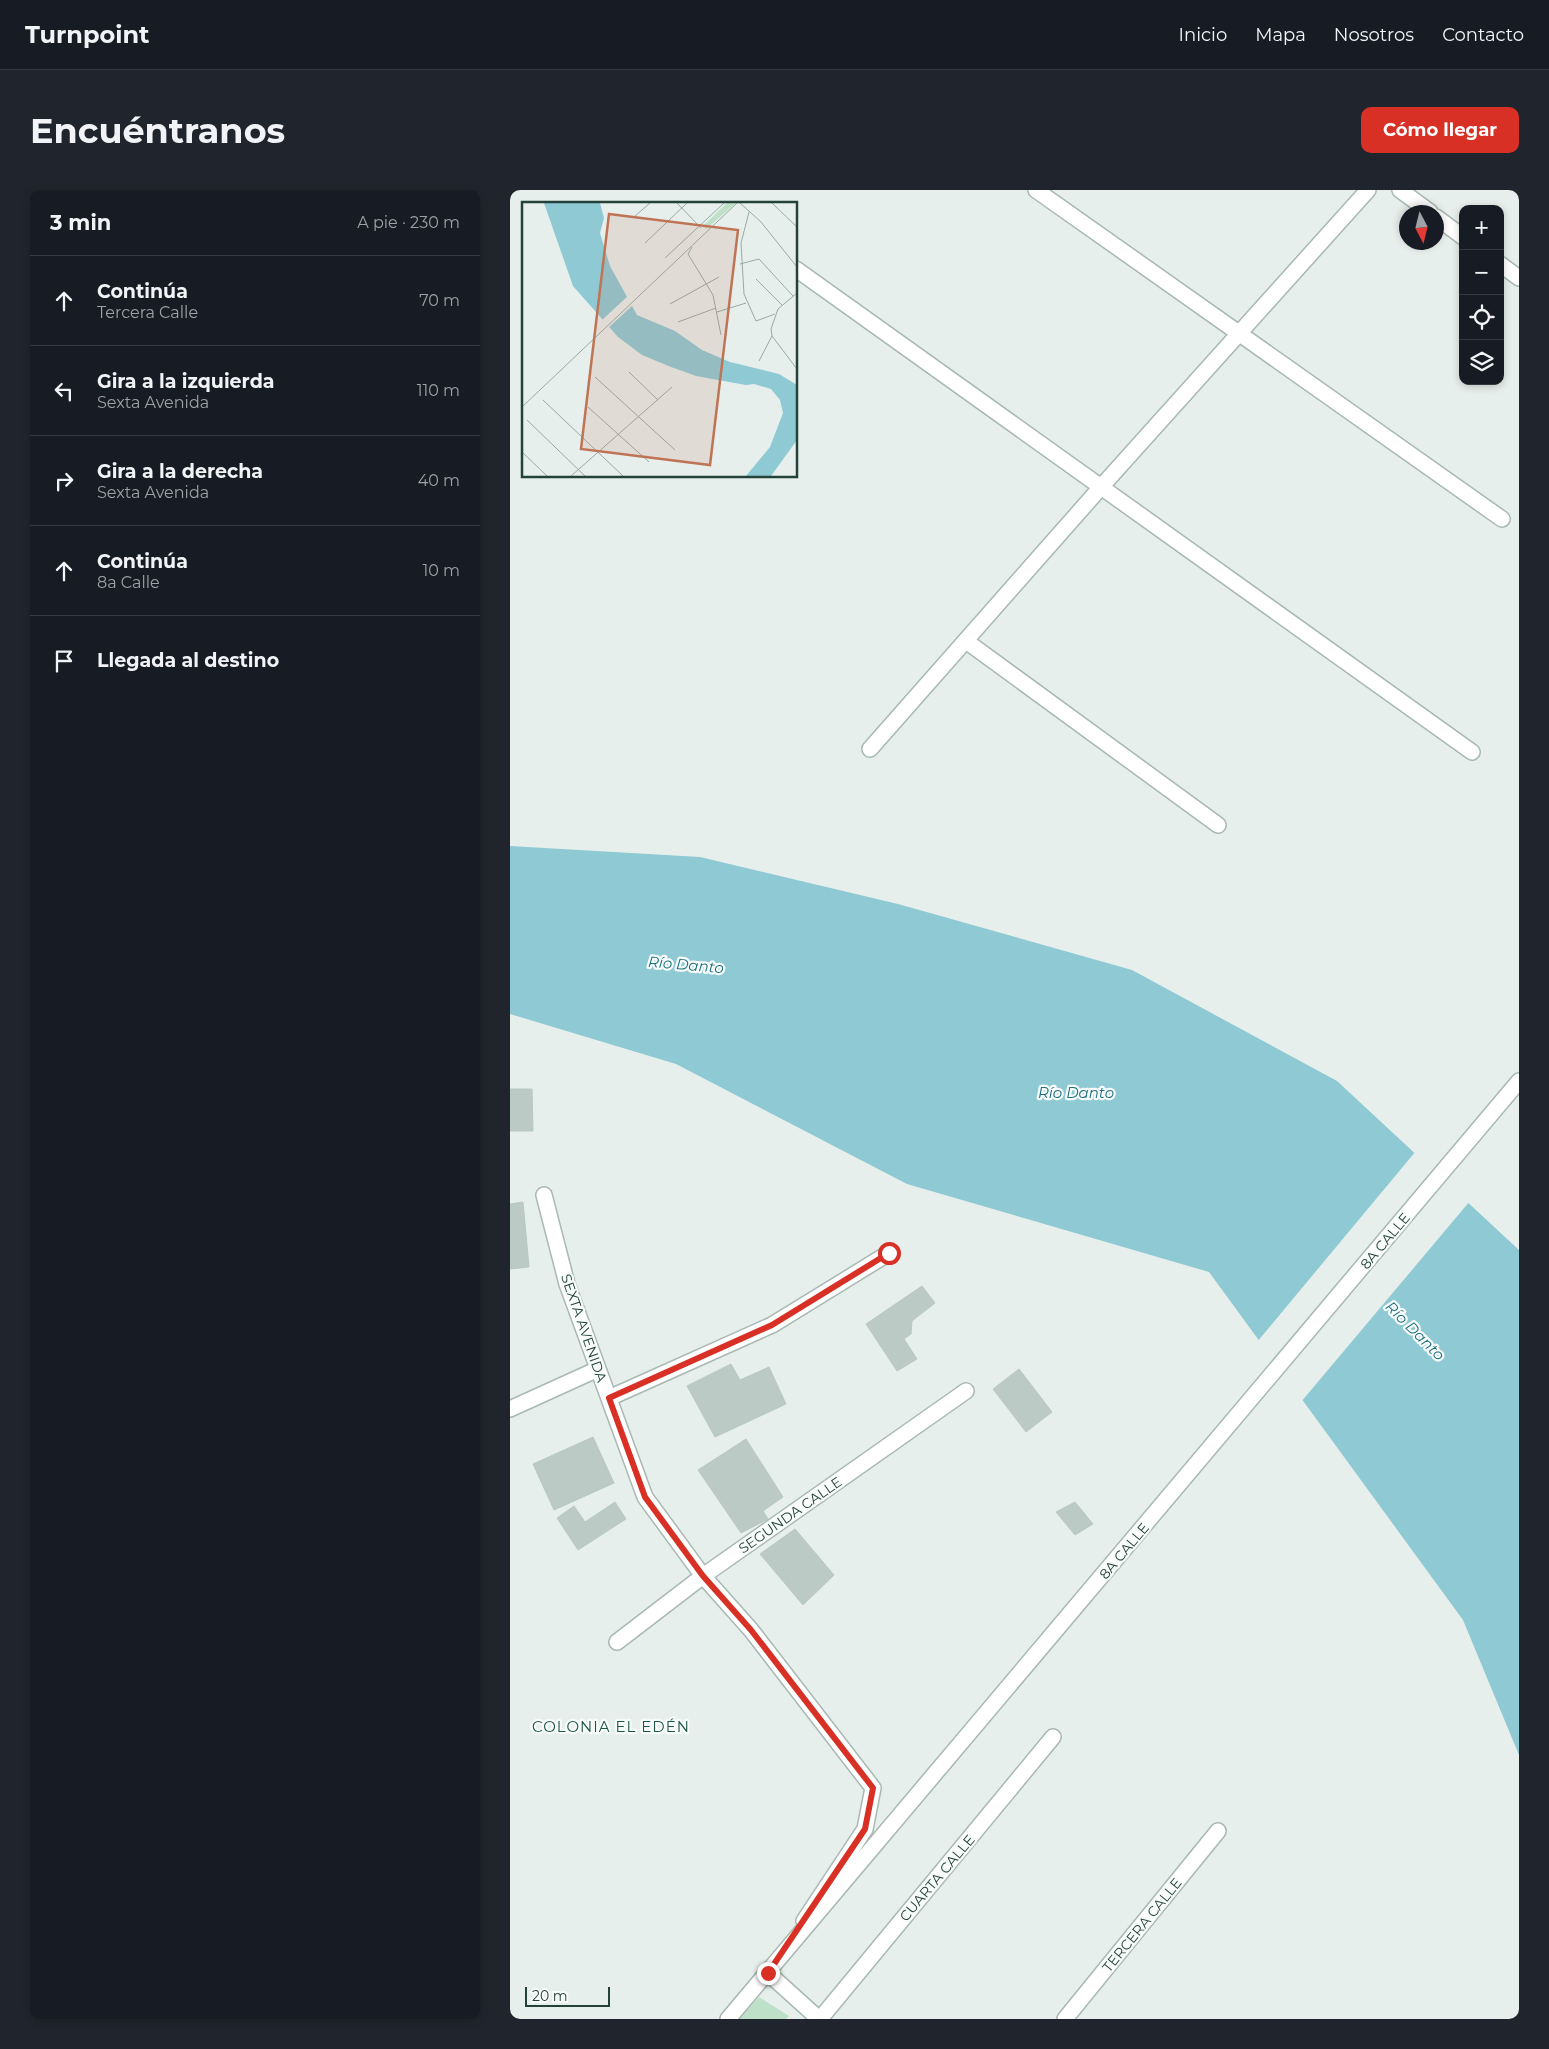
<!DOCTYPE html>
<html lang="es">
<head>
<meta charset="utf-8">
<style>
  :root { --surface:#171b24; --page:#20242c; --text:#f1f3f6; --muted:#9ea1a6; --line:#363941; --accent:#d93025 }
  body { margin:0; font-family:Montserrat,sans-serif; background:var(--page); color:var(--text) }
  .controls { position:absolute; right:15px; top:15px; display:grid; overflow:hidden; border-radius:10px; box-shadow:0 2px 8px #0003 }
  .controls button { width:45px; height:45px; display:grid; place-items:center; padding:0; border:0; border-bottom:1px solid var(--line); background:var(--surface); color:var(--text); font:25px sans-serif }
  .compass { position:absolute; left:889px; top:15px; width:45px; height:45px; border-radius:50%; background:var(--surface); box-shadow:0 2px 8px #0003; rotate:173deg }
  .scale { position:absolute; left:15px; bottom:12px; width:85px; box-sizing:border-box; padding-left:5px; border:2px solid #24423a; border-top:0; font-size:14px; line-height:18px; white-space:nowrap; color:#24423a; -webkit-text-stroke:4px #f7fbf9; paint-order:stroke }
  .stop { position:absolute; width:15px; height:15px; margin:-11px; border:4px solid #d93025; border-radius:50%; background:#fff }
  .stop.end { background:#d93025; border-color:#fff; box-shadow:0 1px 5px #0008 }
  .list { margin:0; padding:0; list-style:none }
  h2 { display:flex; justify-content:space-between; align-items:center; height:65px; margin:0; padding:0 20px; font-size:21px }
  h2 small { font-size:16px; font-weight:400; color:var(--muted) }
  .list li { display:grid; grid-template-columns:32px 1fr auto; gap:15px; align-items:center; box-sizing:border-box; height:90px; padding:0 20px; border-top:1px solid var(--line) }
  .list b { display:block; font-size:19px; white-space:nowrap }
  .list p { margin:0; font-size:16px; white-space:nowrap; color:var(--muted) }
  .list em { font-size:16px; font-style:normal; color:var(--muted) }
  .icon { flex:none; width:28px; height:28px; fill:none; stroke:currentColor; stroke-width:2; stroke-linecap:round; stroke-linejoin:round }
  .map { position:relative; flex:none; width:1009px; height:1829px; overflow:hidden; border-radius:10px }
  header { display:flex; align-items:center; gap:30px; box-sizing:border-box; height:70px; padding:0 25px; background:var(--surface); border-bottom:1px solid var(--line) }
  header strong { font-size:24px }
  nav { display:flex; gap:28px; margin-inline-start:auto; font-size:18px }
  .intro { display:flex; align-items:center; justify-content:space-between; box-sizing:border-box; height:120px; padding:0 30px }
  h1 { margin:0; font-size:35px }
  .button { padding:12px 22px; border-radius:10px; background:var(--accent); color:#fff; font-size:18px; font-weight:700 }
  main { display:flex; gap:30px; padding:0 30px }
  aside { flex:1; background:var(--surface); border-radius:10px; box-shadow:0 2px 8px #0003 }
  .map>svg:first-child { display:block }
</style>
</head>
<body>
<header>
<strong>Turnpoint</strong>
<nav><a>Inicio</a><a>Mapa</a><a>Nosotros</a><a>Contacto</a></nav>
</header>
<div class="intro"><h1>Encuéntranos</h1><a class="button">Cómo llegar</a></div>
<main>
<aside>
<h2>3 min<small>A pie · 230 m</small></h2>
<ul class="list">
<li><svg class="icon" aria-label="ahead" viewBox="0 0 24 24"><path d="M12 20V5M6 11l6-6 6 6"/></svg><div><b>Continúa</b><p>Tercera Calle</p></div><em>70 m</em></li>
<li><svg class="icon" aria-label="left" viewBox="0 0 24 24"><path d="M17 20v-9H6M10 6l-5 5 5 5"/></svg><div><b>Gira a la izquierda</b><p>Sexta Avenida</p></div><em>110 m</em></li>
<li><svg class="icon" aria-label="right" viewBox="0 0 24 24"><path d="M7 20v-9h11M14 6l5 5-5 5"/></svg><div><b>Gira a la derecha</b><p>Sexta Avenida</p></div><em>40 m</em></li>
<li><svg class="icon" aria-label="ahead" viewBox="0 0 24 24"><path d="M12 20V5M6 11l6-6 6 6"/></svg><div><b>Continúa</b><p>8a Calle</p></div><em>10 m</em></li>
<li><svg class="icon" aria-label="arrive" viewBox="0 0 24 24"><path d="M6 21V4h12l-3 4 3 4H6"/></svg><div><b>Llegada al destino</b></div></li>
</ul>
</aside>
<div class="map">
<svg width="1009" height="1829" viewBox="0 0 1009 1829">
  <rect width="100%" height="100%" fill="#e6efeb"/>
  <path fill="#bfe0c8" d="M249 1807 279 1826 276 1829H229Z"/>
  <path fill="#8ec9d4" d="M0 656 190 667 388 714 622 780 827 891 1009 1060V1565L953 1430 699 1082 397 994 166 874 0 824Z"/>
  <path fill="#e6efeb" d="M906 961 960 1011 791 1212 747 1152Z"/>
  <path fill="#bbcac4" stroke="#b8c9c2" d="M0 899H22L23 941H0Z
    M13 1012 19 1077 0 1079V1014Z
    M412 1096 425 1113 402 1131 401 1144 394 1149 407 1169 387 1181 356 1134Z
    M221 1174 230 1190 259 1177 276 1214 205 1247 177 1196Z
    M509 1179 542 1222 516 1242 483 1199Z
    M83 1247 104 1293 44 1320 23 1274Z
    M236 1249 273 1307 253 1321 258 1329 231 1343 188 1280Z
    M105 1312 116 1329 68 1360 47 1328 64 1316 75 1332Z
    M565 1312 583 1334 565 1345 546 1322Z
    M285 1339 324 1385 293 1415 250 1364Z"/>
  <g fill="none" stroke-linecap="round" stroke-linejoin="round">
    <g stroke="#a8b8b2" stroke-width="18">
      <path id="service" d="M526 0 992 329
        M890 0 920 22
        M926 27 953 47
        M990 74 1009 88
        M286 79 962 562
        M456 451 708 635"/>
    </g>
    <g stroke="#a8b8b2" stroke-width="18">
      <path id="minor" d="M360 559 591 297 858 0
        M34 1005 57 1094 135 1307 193 1386 241 1440 363 1598 355 1639 294 1731
        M99 1208 262 1135 379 1063
        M0 1219 88 1179
        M107 1452 193 1386 456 1201
        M258 1783 309 1829
        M310 1829 543 1547
        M555 1829 708 1641"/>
    </g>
    <g stroke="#a8b8b2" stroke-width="18">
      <path id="tertiary" d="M218 1829 1009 891"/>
    </g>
    <use href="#service" stroke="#fff" stroke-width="15"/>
    <use href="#minor" stroke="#fff" stroke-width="15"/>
    <use href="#tertiary" stroke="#fff" stroke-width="15"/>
  </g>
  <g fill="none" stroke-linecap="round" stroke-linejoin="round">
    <path stroke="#d93025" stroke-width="6" d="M258 1783 355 1639 363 1598 241 1440 193 1386 135 1307 99 1208 262 1135 379 1063"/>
  </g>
  <g text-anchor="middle" stroke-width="4.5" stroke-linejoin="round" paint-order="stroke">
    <g font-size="14" fill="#24423a" stroke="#f7fbf9">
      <text transform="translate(875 1051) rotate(-50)" y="5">8A CALLE</text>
      <text transform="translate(74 1138) rotate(71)" y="5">SEXTA AVENIDA</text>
      <text transform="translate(280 1325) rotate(-35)" y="5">SEGUNDA CALLE</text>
      <text transform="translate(614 1361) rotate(-50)" y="5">8A CALLE</text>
      <text transform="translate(427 1688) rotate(-50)" y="5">CUARTA CALLE</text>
      <text transform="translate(632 1735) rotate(-51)" y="5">TERCERA CALLE</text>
    </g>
    <g font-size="15" font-style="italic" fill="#1c6f80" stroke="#f7fbf9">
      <text transform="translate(176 775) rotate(5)" y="5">Río Danto</text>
      <text x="566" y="908">Río Danto</text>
      <text transform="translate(905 1141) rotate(45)" y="5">Río Danto</text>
    </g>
    <g font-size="15" letter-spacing="1" fill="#1f5548" stroke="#f7fbf9">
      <text x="101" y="1542">COLONIA EL EDÉN</text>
    </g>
  </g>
  <g transform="translate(12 12)">
    <rect width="275" height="275" fill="#e6efeb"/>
    <path d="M205 1H214L184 27 181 24Z" fill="#bfe0c8"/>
    <path d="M22 1H78L82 16 78 31 88 64 115 113 153 129 180 148 208 160 257 172 275 183V238L249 274H224L248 245 261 211 258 198 249 187 232 182 224 183 174 174 149 165 120 153 96 135 51 84Z" fill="#8ec9d4"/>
    <path d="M107 93 112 102 85 127 79 119Z" fill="#e6efeb"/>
    <path fill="none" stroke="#98aaa4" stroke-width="1" d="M155 1 179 26M218 1 239 20 275 65M250 1 275 25M227 10 219 41 222 92 234 119 253 112M113 14 128 1M123 41 165 1M170 45 166 52 191 93 199 133M143 56 202 1M218 62 237 57 271 94M234 77 260 103M275 91 256 107 249 127 250 134 275 167M148 102 197 75M195 110 224 101M156 120 194 106M237 159 250 134M107 170 136 198M73 175 153 248M21 198 101 274M0 205 215 1M66 205 127 260M5 218 63 274M0 250 25 274M49 274 150 185"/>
    <path fill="#c07456" fill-opacity="0.15" stroke="#c07456" stroke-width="2.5" d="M87 12 216 28 188 263 59 247Z"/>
    <rect width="275" height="275" fill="none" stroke="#24423a" stroke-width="2.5"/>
  </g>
</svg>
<div class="controls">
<button>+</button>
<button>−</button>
<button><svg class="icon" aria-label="locate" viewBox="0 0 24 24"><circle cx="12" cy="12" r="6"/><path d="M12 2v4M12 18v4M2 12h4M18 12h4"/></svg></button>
<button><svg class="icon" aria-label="layers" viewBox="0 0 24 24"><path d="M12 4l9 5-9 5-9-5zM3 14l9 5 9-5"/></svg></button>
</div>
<svg class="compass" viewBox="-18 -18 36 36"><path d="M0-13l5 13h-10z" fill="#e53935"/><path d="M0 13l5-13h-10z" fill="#9ea1a6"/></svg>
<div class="scale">20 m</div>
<div class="stop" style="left:379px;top:1063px"></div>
<div class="stop end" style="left:258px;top:1783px"></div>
</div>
</main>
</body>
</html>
